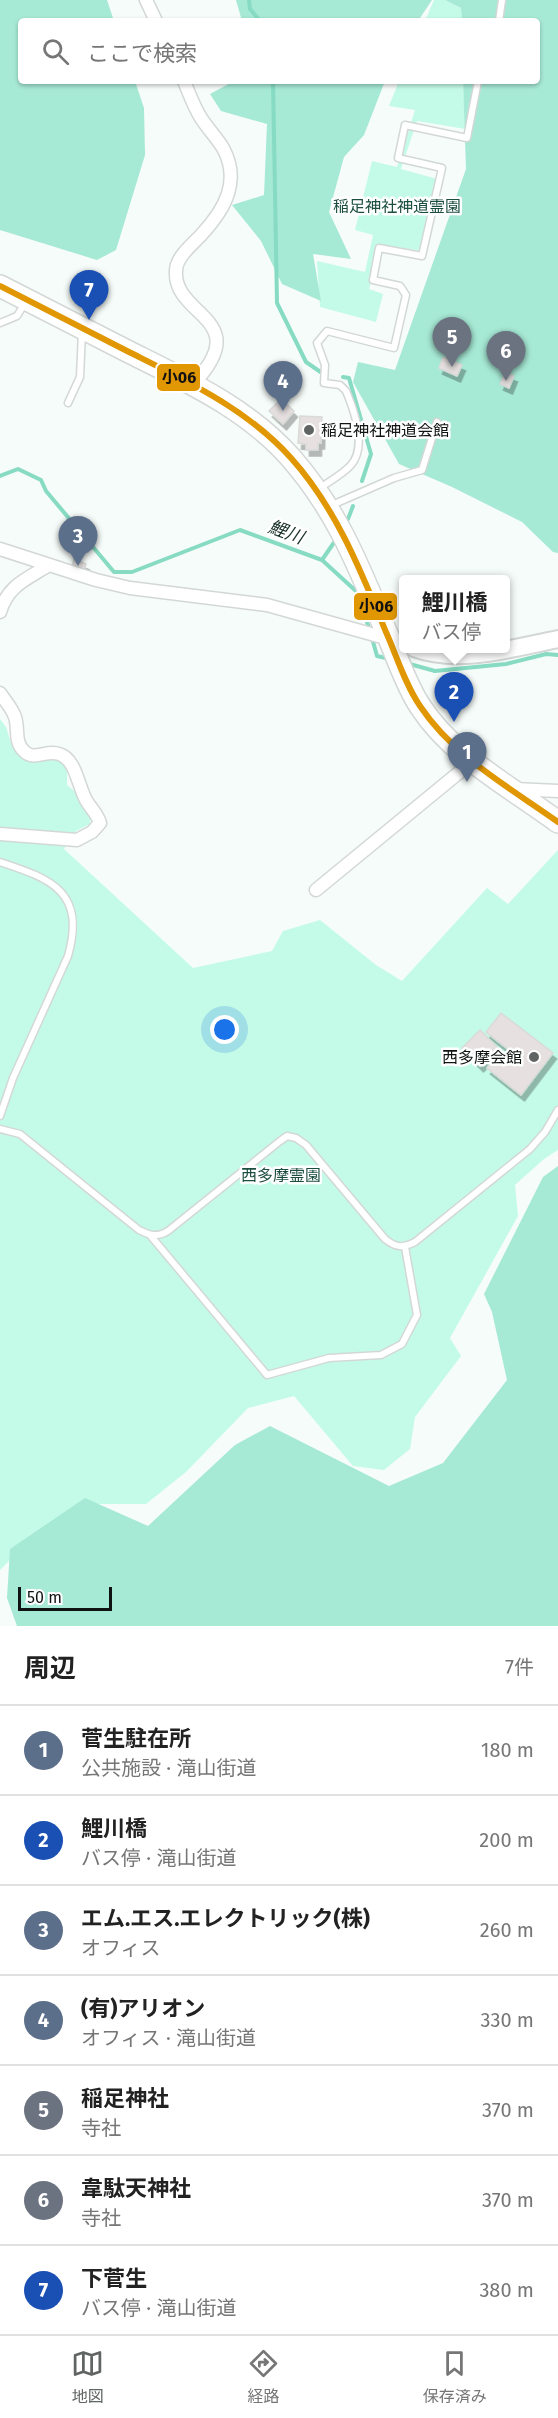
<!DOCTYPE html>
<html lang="ja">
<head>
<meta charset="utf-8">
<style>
  :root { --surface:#fff; --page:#f6f6f6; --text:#222; --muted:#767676; --line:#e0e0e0; --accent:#606563 }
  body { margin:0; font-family:"Fira Sans","Noto Sans JP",sans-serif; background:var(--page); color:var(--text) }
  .scale { position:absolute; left:18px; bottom:15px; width:94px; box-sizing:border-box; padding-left:6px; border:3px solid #0f1312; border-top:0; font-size:16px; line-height:21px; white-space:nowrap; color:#0f1312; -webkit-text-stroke:4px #fff; paint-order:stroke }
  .you { position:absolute; left:225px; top:1030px; width:21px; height:21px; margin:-15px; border:4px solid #fff; border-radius:50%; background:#1a73e8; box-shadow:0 0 0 9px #1a73e833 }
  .badge { display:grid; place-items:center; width:39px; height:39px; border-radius:50%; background:var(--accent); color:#fff; font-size:20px; font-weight:700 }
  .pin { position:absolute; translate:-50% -50px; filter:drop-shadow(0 2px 3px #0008) }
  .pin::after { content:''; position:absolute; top:32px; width:21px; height:18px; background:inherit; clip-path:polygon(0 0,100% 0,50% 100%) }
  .popup { position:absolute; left:399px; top:575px; width:111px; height:78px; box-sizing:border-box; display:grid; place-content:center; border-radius:6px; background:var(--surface); filter:drop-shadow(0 2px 4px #0005); font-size:20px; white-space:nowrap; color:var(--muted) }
  .popup b { font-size:22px; color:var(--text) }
  .popup::after { content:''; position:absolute; left:50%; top:100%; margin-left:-12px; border:12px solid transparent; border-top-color:var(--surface) }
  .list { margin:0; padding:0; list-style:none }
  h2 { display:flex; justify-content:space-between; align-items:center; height:78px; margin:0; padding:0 24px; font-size:26px }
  h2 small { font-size:20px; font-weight:400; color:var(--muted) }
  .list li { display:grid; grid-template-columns:39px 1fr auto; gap:18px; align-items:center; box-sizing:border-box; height:90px; padding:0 24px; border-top:2px solid var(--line) }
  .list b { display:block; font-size:22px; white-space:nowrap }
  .list p { margin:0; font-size:20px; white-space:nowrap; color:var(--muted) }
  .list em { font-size:20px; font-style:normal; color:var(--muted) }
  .icon { flex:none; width:33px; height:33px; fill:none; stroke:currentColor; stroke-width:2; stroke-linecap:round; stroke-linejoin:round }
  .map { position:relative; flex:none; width:558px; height:1626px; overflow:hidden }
  .search { position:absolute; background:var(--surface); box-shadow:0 2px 4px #0004; left:18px; right:18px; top:18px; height:66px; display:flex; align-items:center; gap:15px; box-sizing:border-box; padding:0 21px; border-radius:6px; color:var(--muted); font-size:22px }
  .sheet { height:708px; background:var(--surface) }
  nav { display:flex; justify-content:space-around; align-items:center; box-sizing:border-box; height:84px; border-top:2px solid var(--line); background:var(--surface); font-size:16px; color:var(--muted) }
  nav a { display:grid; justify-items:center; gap:3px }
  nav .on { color:var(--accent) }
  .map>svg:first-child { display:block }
</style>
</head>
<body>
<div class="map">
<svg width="558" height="1626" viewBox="0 0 558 1626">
  <defs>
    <filter id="shadow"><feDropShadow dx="3.5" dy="6" stdDeviation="0" flood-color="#0004"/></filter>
  </defs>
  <rect width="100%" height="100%" fill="#f6fcf9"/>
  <path fill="#c4fbe8" d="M434 0H445L461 8 462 21H425Z
    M399 81H463L465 129 417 121 401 169 441 180 423 251 381 245 369 289 383 294 376 322 320 307 317 261 365 272 373 235 355 230 372 161 397 167 415 110 389 106Z
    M0 719 6 727 12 746 32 759 52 755 67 766V785L79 795 91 811 90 824 76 831 64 849 193 968 272 951 283 931 320 920 376 965 402 981 487 888 508 904 558 850V1150L544 1159 515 1185 518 1216 450 1338 461 1356 415 1417 410 1449 384 1470 353 1466 294 1396 248 1408 186 1472 146 1504H96L11 1559 0 1570Z"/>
  <path fill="#a6e9d5" d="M0 0H107L114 21H21V81H135L144 108 145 155 116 250 97 260 0 230Z
    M236 0H432L418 21H242Z
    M445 0H558V553L553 552 522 522 452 487 399 464 353 382 358 362 395 370 466 169 463 81H537V21H462L461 8Z
    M234 81H385L364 135 344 157 329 212 351 259 313 254 321 301 282 284 261 241 232 205 264 195 267 124 221 111 210 94Z
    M558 1166V1626H17L7 1598 10 1549 85 1498 148 1526 235 1445 270 1426 389 1486 443 1463 507 1380 492 1312 484 1294 543 1177Z"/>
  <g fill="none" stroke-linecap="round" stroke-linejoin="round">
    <path stroke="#86dbc2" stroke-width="4" d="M249 0 250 9 260 21
      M273 81 277 303 306 362 322 373
      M343 377 349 378 371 454 362 481
      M0 476 18 469 41 480 46 491 114 572H132L240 530 322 560 357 592 370 631
      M348 519 353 506
      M322 560 335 541
      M372 638 377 656 390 659
      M406 663 435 671 506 664 546 654 558 655"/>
  </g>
  <path fill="#e6e1e0" stroke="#d9dad9" stroke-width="1.5" filter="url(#shadow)" d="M443 357 462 365 457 376 439 368Z
    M505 373 514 376 509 388 500 384Z
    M281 399 294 411 283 424 269 411Z
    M300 416 322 417 321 443H318V450H306V444L298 443Z
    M74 559 86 564 84 571 72 567Z
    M501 1013 553 1053 521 1095 487 1068 500 1051 519 1066 523 1061 486 1032Z
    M480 1030 498 1048 480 1066 462 1048Z"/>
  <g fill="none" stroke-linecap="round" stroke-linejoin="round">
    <g stroke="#d3d8d6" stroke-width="9">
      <path id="lane" d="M499 21 502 0
        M0 323 17 316 25 303
        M68 403 80 377 82 332
        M320 488C330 481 343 474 351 465 367 447 354 410 346 391L340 385 324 383 325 365 317 343 327 331 394 348 406 295 400 286 373 280 379 248 422 256 442 168 398 158 405 125 467 138 478 81
        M332 505 394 478 422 470 437 422
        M0 862C52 879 86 892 68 956L13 1078 0 1116
        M0 1129 20 1134 139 1230C149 1235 157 1238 168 1231L280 1141 287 1136 296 1138 306 1145 385 1239C396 1248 403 1248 415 1242L530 1149 545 1132 558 1110
        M150 1235 267 1375 329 1358 381 1355 402 1344 417 1315 405 1247"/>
    </g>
    <g stroke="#d3d8d6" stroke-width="15">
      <path id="street" d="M146 0 156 21
        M184 81C189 93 194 107 201 118 208 129 217 138 223 148 241 181 225 209 202 234 192 245 176 257 176 271 173 317 255 318 194 383
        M0 549 96 580 130 588 267 605 389 639
        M0 612C8 585 27 579 49 565
        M0 693C5 701 12 708 15 717 19 729 14 742 24 751 34 762 46 749 59 754 76 759 78 786 86 800 91 809 97 813 100 823L92 832 77 840 0 834
        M514 789 558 791
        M316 890 473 761"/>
    </g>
    <g stroke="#d3d8d6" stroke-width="20">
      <path id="secondary" d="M414 648C460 665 512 648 558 639"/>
    </g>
    <g stroke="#d3d8d6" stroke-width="24">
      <path id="highway" d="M0 286C43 308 86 330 129 352 187 381 248 409 291 458 339 513 360 570 388 636 398 659 406 685 420 706 452 756 511 787 558 822"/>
    </g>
    <use href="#lane" stroke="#fefffe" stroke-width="6"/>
    <use href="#street" stroke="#fefffe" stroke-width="12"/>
    <use href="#secondary" stroke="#fefffe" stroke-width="16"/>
    <use href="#highway" stroke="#fefffe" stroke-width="21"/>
    <g stroke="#fff" stroke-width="10">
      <path id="bus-1" d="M0 286C43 308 86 330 129 352 187 381 247 409 291 458 336 508 361 571 386 632 397 657 405 684 420 706 454 757 509 787 558 822"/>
    </g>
    <use href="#bus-1" stroke="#e09702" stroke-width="6"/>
  </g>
  <g fill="#606563" stroke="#fff" stroke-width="2">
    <circle cx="309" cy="430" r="6"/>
    <circle cx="534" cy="1057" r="6"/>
  </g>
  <g text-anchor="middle" stroke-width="5" stroke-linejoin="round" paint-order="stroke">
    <g font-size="16" fill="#1c4e40" stroke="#fff">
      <text x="397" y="212">稲足神社神道霊園</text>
      <text x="281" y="1181">西多摩霊園</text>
    </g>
    <g font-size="16" fill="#0f1312" stroke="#fff" text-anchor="start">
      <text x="321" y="436">稲足神社神道会館</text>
      <text x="522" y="1063" text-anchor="end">西多摩会館</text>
    </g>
    <g font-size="18" font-style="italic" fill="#1b3029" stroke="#fff">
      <text transform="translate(286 532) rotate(20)" y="6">鯉川</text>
    </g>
  </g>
  <g stroke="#fff" stroke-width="2">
    <rect x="156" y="363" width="45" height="29" rx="6" fill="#e09702"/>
    <rect x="353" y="592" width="45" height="29" rx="6" fill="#e09702"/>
  </g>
  <g font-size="16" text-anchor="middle" font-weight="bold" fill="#111">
    <text x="179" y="383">小06</text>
    <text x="376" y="612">小06</text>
  </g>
</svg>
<div class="scale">50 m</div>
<div class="you"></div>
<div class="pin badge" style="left:467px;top:782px;background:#5c6f8a">1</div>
<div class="pin badge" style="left:454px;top:722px;background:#1a4fb4">2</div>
<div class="popup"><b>鯉川橋</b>バス停</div>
<div class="pin badge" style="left:78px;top:566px;background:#5c6f8a">3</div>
<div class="pin badge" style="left:283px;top:411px;background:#5c6f8a">4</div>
<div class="pin badge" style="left:452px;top:367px;background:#6b7280">5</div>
<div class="pin badge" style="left:506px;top:381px;background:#6b7280">6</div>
<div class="pin badge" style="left:89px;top:320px;background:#1a4fb4">7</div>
<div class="search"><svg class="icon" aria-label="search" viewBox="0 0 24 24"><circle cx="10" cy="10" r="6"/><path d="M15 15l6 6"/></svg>ここで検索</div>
</div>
<section class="sheet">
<h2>周辺<small>7件</small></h2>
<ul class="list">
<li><span class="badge" style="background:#5c6f8a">1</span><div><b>菅生駐在所</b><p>公共施設 · 滝山街道</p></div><em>180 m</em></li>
<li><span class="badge" style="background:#1a4fb4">2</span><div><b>鯉川橋</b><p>バス停 · 滝山街道</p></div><em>200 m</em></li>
<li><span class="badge" style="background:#5c6f8a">3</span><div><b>エム.エス.エレクトリック(株)</b><p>オフィス</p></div><em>260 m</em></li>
<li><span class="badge" style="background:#5c6f8a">4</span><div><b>(有)アリオン</b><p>オフィス · 滝山街道</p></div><em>330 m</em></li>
<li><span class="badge" style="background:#6b7280">5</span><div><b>稲足神社</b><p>寺社</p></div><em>370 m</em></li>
<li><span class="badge" style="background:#6b7280">6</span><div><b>韋駄天神社</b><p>寺社</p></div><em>370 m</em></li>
<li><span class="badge" style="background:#1a4fb4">7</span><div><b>下菅生</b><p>バス停 · 滝山街道</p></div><em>380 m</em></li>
</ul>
</section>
<nav>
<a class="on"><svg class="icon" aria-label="map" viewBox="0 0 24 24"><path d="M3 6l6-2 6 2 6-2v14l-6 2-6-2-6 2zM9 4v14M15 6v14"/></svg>地図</a>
<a><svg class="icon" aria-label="directions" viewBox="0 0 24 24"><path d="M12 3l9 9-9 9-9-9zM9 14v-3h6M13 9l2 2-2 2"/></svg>経路</a>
<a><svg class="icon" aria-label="saved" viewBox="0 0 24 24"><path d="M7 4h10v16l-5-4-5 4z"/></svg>保存済み</a>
</nav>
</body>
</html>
